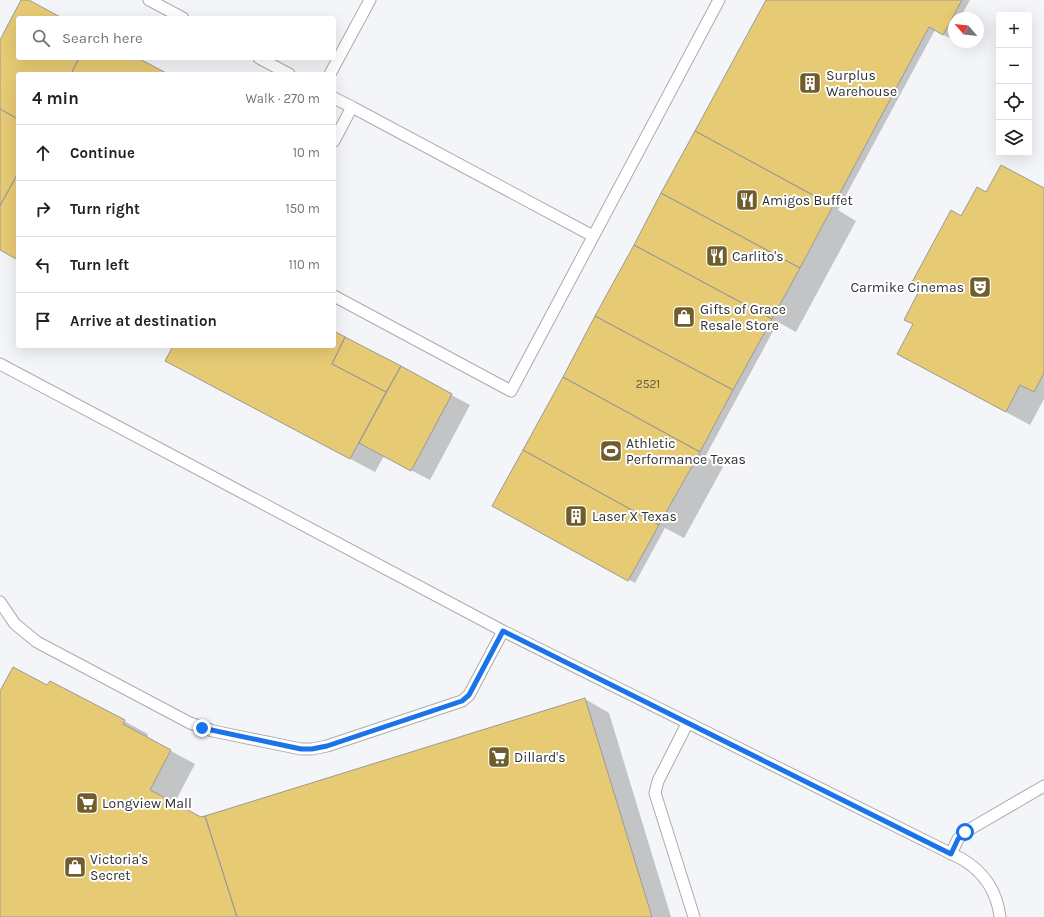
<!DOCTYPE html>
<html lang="en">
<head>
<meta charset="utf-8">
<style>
  :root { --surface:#fff; --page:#f6f6f6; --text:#202124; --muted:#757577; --line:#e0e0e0 }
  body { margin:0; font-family:Karla,sans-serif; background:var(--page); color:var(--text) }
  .controls { position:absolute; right:12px; top:12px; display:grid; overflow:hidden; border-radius:4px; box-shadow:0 4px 16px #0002 }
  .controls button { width:36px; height:36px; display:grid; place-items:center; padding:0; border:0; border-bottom:1px solid var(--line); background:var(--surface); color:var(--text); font:20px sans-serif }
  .compass { position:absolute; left:948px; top:12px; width:36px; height:36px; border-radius:50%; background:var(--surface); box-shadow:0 4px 16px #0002; rotate:298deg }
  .stop { position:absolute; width:12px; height:12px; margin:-9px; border:3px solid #1a73e8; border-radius:50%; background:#fff }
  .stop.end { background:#1a73e8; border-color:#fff; box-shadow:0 1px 4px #0008 }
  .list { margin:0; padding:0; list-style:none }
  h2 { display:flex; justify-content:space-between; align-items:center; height:52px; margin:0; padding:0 16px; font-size:17px }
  h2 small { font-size:13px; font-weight:400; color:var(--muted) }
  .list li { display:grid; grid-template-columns:26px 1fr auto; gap:12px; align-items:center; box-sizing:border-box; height:56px; padding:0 16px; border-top:1px solid var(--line) }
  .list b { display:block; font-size:15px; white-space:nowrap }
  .list em { font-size:13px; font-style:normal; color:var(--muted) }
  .icon { flex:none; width:22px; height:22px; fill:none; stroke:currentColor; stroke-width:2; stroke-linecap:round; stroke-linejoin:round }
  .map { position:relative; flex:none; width:1044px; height:917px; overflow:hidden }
  .search { position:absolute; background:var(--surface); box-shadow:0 4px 16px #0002; left:16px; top:16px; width:320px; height:44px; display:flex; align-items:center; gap:10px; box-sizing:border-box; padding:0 14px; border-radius:4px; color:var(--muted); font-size:15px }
  .panel { position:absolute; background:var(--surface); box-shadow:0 4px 16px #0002; left:16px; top:72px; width:320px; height:276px; border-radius:4px }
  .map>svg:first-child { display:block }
</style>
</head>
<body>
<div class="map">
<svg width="1044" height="917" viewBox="0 0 1044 917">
  <rect width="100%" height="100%" fill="#f4f5f8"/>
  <path fill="#0003" d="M767 0H970L960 18H954V29L949 38 935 30 838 210 856 221 796 332 778 322 705 457 723 467 684 538 665 528 635 583 494 506Z
    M1044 189V399L1030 425 898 354 914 324 962 217 986 193Z
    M334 332 470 405 430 480 384 456 375 472 191 374 174 346H334Z
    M48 686 124 721 148 734 147 738 195 764 174 804 201 818 585 699 609 713 671 917H0V693Z"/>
  <path fill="#e7ca74" stroke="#9b9a97" d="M21 0H29L62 18H18V58H79L71 74H18V119L0 109V40Z
    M766 0H962L943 35 929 27 833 206 695 131Z
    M79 58H138L168 74H71Z
    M0 109 18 119V173L0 206Z
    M695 131 833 206 800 268 661 193Z
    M1001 165 1044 188V373L1034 392 1020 385 1006 412 897 354 913 324 904 320 920 289 911 284 951 210 961 216 977 187 986 192Z
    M18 173V260L0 250V206Z
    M661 193 800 268 772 319 634 245Z
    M634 245 772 319 733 390 595 316Z
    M595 316 733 390 700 452 563 377Z
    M334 331 345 337 332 364 386 392 350 459 165 361 173 346H334Z
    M345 337 401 366 386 392 332 364Z
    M401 366 452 394 411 471 359 443Z
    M563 377 700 452 659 525 523 450Z
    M523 450 659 525 628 581 492 506Z
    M13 667 47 685 50 681 125 720 123 724 171 750 150 790 201 817 205 816 237 917H0V691Z
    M585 698 652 917H237L205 816Z"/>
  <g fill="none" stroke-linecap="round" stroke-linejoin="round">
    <g stroke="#abacaf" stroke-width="13">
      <path id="lane" d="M149 0 183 18
        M259 58 289 74
        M330 74 370 0
        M334 98 352 107 334 141
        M352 107 593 236
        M334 296 511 391 719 0
        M0 364 503 631 962 859C984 872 997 892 1000 917
        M0 602 15 624 37 642 190 723 213 731 301 749H312L327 746 462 701 469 695 503 631
        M687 724 658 781 655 793 694 917
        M951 854 958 839 965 832 1044 786"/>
    </g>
    <use href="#lane" stroke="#fff" stroke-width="11"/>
  </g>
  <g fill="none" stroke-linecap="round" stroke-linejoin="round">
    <path stroke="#1a73e8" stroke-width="5" d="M202 728 301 749H312L327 746 462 701 469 695 503 631 951 854 958 839 965 832"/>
  </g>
  <defs>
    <g id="building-square" transform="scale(1.15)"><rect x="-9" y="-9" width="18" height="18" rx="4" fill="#6f5e2c" stroke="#fff"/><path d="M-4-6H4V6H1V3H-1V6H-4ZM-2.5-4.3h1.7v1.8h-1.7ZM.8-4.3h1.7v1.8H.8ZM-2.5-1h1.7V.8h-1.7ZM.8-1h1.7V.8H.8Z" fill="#fff"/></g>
    <g id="restaurant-square" transform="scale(1.15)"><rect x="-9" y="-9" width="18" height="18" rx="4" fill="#6f5e2c" stroke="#fff"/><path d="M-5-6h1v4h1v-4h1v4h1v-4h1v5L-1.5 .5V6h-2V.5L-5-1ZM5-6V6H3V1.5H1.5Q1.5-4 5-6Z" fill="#fff"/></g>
    <g id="theatre-square" transform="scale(1.15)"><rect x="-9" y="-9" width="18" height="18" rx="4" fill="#6f5e2c" stroke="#fff"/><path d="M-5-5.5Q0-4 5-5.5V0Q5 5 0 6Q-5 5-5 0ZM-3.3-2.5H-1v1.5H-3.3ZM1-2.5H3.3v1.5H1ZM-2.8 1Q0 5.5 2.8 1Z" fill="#fff"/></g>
    <g id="shop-square" transform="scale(1.15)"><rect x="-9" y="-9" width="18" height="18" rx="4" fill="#6f5e2c" stroke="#fff"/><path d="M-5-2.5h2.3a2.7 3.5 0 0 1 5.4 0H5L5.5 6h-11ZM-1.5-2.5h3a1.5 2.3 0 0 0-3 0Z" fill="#fff"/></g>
    <g id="stadium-square" transform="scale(1.15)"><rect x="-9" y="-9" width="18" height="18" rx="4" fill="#6f5e2c" stroke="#fff"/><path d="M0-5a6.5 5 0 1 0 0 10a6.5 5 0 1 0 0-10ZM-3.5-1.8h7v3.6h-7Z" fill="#fff"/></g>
    <g id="supermarket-square" transform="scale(1.15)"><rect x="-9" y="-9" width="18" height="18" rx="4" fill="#6f5e2c" stroke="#fff"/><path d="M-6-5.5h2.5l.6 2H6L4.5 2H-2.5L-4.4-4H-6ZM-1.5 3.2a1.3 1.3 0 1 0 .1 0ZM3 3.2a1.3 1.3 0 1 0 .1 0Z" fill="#fff"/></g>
  </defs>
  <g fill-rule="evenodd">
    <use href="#building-square" x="810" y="83"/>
    <use href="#restaurant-square" x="747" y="200"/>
    <use href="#restaurant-square" x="717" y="256"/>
    <use href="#theatre-square" x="980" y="287"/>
    <use href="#shop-square" x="684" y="317"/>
    <use href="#stadium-square" x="611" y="451"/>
    <use href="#building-square" x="576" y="516"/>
    <use href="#supermarket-square" x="499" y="757"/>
    <use href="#supermarket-square" x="87" y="803"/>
    <use href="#shop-square" x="75" y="867"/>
  </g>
  <g text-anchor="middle" stroke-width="4" stroke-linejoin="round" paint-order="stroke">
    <g font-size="12" fill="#5e5843">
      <text x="648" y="388">2521</text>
    </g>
    <g font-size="14" fill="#313233" stroke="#fff" text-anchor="start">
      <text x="826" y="80">Surplus<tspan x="826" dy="16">Warehouse</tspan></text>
      <text x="762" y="205">Amigos Buffet</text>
      <text x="732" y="261">Carlito's</text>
      <text x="964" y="292" text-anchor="end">Carmike Cinemas</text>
      <text x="700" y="314">Gifts of Grace<tspan x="700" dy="16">Resale Store</tspan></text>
      <text x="626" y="448">Athletic<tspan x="626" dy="16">Performance Texas</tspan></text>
      <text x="592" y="521">Laser X Texas</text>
      <text x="514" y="762">Dillard's</text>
      <text x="102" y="808">Longview Mall</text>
      <text x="90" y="864">Victoria's<tspan x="90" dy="16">Secret</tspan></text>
    </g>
  </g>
</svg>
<div class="controls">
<button>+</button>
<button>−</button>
<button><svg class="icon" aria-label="locate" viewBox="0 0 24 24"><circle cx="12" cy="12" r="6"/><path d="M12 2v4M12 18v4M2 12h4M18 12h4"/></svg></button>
<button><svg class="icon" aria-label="layers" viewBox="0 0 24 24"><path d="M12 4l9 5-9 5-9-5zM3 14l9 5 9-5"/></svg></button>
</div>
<svg class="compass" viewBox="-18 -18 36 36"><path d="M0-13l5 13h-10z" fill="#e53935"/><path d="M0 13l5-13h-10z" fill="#757577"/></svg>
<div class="stop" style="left:965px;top:832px"></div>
<div class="stop end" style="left:202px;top:728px"></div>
<div class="search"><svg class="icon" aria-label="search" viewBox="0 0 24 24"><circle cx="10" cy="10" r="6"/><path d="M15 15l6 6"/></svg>Search here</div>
<section class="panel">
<h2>4 min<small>Walk · 270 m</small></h2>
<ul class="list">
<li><svg class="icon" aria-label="ahead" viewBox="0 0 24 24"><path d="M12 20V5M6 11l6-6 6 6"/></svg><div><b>Continue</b></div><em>10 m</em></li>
<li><svg class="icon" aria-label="right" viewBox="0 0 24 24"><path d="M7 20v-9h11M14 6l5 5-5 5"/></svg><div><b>Turn right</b></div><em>150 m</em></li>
<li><svg class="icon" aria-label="left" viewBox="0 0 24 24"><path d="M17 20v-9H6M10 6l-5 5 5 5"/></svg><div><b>Turn left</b></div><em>110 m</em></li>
<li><svg class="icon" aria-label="arrive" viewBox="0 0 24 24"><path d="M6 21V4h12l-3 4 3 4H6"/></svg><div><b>Arrive at destination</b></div></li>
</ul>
</section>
</div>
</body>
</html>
